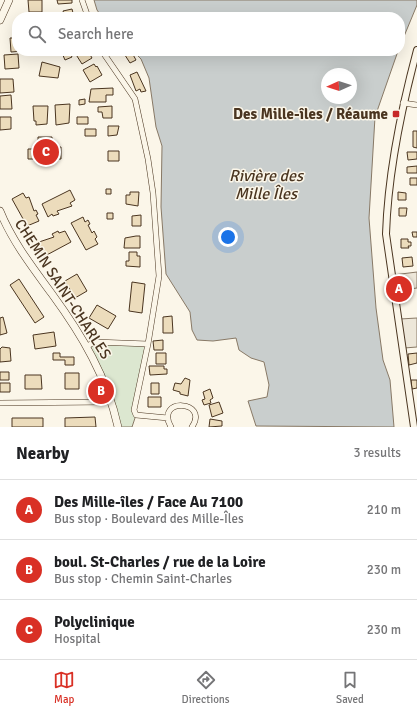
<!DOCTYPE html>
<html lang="en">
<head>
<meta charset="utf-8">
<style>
  :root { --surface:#fff; --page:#f6f6f6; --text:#202124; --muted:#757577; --line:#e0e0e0; --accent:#d93025 }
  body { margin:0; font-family:Signika,sans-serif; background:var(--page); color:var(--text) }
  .compass { position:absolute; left:321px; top:68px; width:36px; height:36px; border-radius:50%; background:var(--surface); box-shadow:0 4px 16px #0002; rotate:267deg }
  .you { position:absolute; left:228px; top:237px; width:14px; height:14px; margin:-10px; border:3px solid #fff; border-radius:50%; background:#1a73e8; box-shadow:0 0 0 6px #1a73e833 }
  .badge { display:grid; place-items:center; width:26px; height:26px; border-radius:50%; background:var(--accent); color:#fff; font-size:13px; font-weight:700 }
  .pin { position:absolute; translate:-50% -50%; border:2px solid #fff; box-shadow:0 1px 4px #0006 }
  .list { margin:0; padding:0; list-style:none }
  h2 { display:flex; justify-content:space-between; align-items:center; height:52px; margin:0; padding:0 16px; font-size:17px }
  h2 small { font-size:13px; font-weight:400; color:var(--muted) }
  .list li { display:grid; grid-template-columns:26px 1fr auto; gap:12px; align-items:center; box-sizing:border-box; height:60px; padding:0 16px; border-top:1px solid var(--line) }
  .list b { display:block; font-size:15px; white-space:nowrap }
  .list p { margin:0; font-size:13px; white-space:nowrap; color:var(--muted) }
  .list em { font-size:13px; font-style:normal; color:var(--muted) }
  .icon { flex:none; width:22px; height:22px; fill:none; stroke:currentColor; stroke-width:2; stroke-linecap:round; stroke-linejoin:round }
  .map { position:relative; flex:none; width:417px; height:427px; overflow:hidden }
  .search { position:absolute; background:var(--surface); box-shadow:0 4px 16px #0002; left:12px; right:12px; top:12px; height:44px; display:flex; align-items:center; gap:10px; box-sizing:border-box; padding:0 14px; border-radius:16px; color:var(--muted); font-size:15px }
  .sheet { height:232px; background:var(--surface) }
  nav { display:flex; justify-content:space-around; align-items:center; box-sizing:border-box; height:56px; border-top:1px solid var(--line); background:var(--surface); font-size:11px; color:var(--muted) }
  nav a { display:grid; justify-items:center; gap:2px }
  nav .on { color:var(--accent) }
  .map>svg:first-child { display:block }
</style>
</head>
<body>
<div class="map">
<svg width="417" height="427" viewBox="0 0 417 427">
  <rect width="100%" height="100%" fill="#fbf6e9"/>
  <path fill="#dce7d0" stroke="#887966" d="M98 343 148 344 134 410 136 415 132 427H118L87 346Z"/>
  <path fill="#ede7d9" stroke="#887966" d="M417 272V288L395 291 393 275Z
    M417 318V347L404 348 400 319Z"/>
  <path fill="#c9cecd" stroke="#887966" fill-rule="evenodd" d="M94 0H417V5L400 46V17H102L97 10Z
    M133 51H398L375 117 369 218 376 308 383 360 390 380 394 427 256 426 248 401 267 397 269 385 264 362 251 358 239 350 236 338 213 341 197 340 192 330 190 312 166 274 161 207 162 146 156 127 149 78 141 59ZM327 74H351V98H327Z"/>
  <path fill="#ecdcbc" stroke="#4a3520" d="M28 0H42V12H29Z
    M57 0H72V3L58 4Z
    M72 9 74 17H65L63 11Z
    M32 15V17H19V16Z
    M10 38H17V51H24L11 52Z
    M69 51 72 57 65 60 62 53Z
    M79 51H88L92 58 82 64 75 53Z
    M125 51H131L136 60 130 63 123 52Z
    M18 54 19 68 5 69 4 55Z
    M42 62 60 67 58 78 39 76Z
    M94 64 96 67 97 66 102 75 90 82 83 70Z
    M137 72 146 91 141 92 140 89 136 91 130 75Z
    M0 79H13L14 92 0 93Z
    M113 88V95H106V102H89L91 89Z
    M11 95 12 109H0V96Z
    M85 99V104L79 105V100Z
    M70 104 69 123 56 125 55 105Z
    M33 106H48L47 124 36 125V121H34Z
    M112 106V118H103L102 112H98V107Z
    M0 117H11V129L0 130Z
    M77 117H88V124H77Z
    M108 126H119L117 135 108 136Z
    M85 129H96V136H85Z
    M413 131H417V148L413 147Z
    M38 137H52V147H61V159H28V149H36L38 146Z
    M108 151H119V161H108Z
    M407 152H417V159L408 160Z
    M417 166V173H407V167Z
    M410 178H417V185H410Z
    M106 189H111V194H106Z
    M70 190 75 200 70 203 72 206 57 211 59 214 53 216 52 214 48 217 42 204Z
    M130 192H139L138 206 126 204V195H130Z
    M398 192 406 193V200H398Z
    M23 193 26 198 29 197 34 211 36 210 38 214 36 215 39 221 27 226 12 199Z
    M399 208H407L406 216H399Z
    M107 213H113V219H107Z
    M141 215V226H132V216Z
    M83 217 85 222 88 220 90 224 88 225 92 233 94 231 97 237 95 239 98 244 86 250 71 223Z
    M58 231 59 233 65 231 71 242 43 257 38 246 40 244 39 242 54 237 52 234Z
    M412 232H417V237H413Z
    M136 236H140V248H124L125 238Z
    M401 239H408V242H411V246H408L409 248H401Z
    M129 252H137V256H140V267L126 266V261H129Z
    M412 257 413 266 403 267 402 258Z
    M77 274 87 291 75 298 65 281Z
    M19 279 44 317 35 323 10 285Z
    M132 282 145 284 142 313 129 311Z
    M97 305 116 316 108 329 89 318Z
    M172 316 173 333H163V317Z
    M3 317 7 333 0 335V318Z
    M54 332 56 346 35 349 33 335Z
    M163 340V350H154L153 341Z
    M2 347 10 348 11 361 0 362V349Z
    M53 353H60V357H74V365H65V360H53Z
    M156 353H166V364H156Z
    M417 353V363L409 365 408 354Z
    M149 366H164V369H167V374L150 375Z
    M0 372H9V380H0Z
    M65 373H79V389H65Z
    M25 375H41L42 389H25Z
    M185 378 190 380 188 396 180 394V392L173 390 175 383 181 384Z
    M411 380H417V388L412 389Z
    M0 383H10V392H0Z
    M151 383H159V394H151Z
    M210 389 213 398 210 400 211 403 204 405 202 400 205 399 203 392Z
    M148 397H161V407H148Z
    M219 402 223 413 212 417 209 405Z
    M95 417 96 427H65V418Z
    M12 418H43V427H12Z
    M210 419 222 421V426L209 427Z"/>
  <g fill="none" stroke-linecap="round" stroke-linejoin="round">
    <g stroke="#4a3520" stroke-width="6">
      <path id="minor" d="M82 0 88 17
        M102 51 135 99 148 159 153 193 159 276 148 344 134 410 136 415 168 418
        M403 103 417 105
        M87 346 95 342 148 344
        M0 403 104 402 111 400
        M171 427C154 397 210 400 192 427"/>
    </g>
    <g stroke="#4a3520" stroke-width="8">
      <path id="tertiary" d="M414 427 386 234C388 172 401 110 417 50"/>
    </g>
    <g stroke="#4a3520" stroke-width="8">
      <path id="secondary" d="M0 20 9 0
        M0 211C12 241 33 268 52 294 82 335 107 377 118 427"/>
    </g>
    <use href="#minor" stroke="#fbf6e9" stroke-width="5"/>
    <use href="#tertiary" stroke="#fbf6e9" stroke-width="6"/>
    <use href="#secondary" stroke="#fbf6e9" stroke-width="7"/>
  </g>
  <rect fill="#c62828" stroke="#fbf6e9" stroke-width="1.5" x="392" y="110" width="8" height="8" rx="2"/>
  <g text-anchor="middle" stroke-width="3" stroke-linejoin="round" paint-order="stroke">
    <g font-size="15" font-weight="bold" fill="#4a3520" stroke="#fbf6e9" text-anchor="end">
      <text x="388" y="119">Des Mille-îles / Réaume</text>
    </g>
    <g font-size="15" fill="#4a3520" stroke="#fbf6e9">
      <text transform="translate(63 289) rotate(57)" y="5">CHEMIN SAINT-CHARLES</text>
    </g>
    <g font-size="16" font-style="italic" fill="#4a3520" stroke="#fbf6e9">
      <text x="266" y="181">Rivière des<tspan x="266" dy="18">Mille Îles</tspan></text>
    </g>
  </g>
</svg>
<svg class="compass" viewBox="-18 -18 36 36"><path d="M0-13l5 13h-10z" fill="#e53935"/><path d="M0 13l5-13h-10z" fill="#757577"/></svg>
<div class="you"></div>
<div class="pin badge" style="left:399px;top:289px">A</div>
<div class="pin badge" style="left:101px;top:391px">B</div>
<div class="pin badge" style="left:46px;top:152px">C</div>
<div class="search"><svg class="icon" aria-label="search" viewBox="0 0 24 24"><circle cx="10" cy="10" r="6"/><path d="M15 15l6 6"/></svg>Search here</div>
</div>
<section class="sheet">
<h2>Nearby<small>3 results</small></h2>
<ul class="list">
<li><span class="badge">A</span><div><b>Des Mille-îles / Face Au 7100</b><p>Bus stop · Boulevard des Mille-Îles</p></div><em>210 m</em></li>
<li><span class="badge">B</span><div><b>boul. St-Charles / rue de la Loire</b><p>Bus stop · Chemin Saint-Charles</p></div><em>230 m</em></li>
<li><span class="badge">C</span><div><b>Polyclinique</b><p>Hospital</p></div><em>230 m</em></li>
</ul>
</section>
<nav>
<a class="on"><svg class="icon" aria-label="map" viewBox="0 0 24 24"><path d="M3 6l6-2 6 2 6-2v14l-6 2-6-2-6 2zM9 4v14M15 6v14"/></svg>Map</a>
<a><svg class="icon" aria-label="directions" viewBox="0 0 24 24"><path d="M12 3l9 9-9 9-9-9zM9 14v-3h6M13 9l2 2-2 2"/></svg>Directions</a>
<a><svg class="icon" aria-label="saved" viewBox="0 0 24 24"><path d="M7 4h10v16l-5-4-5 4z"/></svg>Saved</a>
</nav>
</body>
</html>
